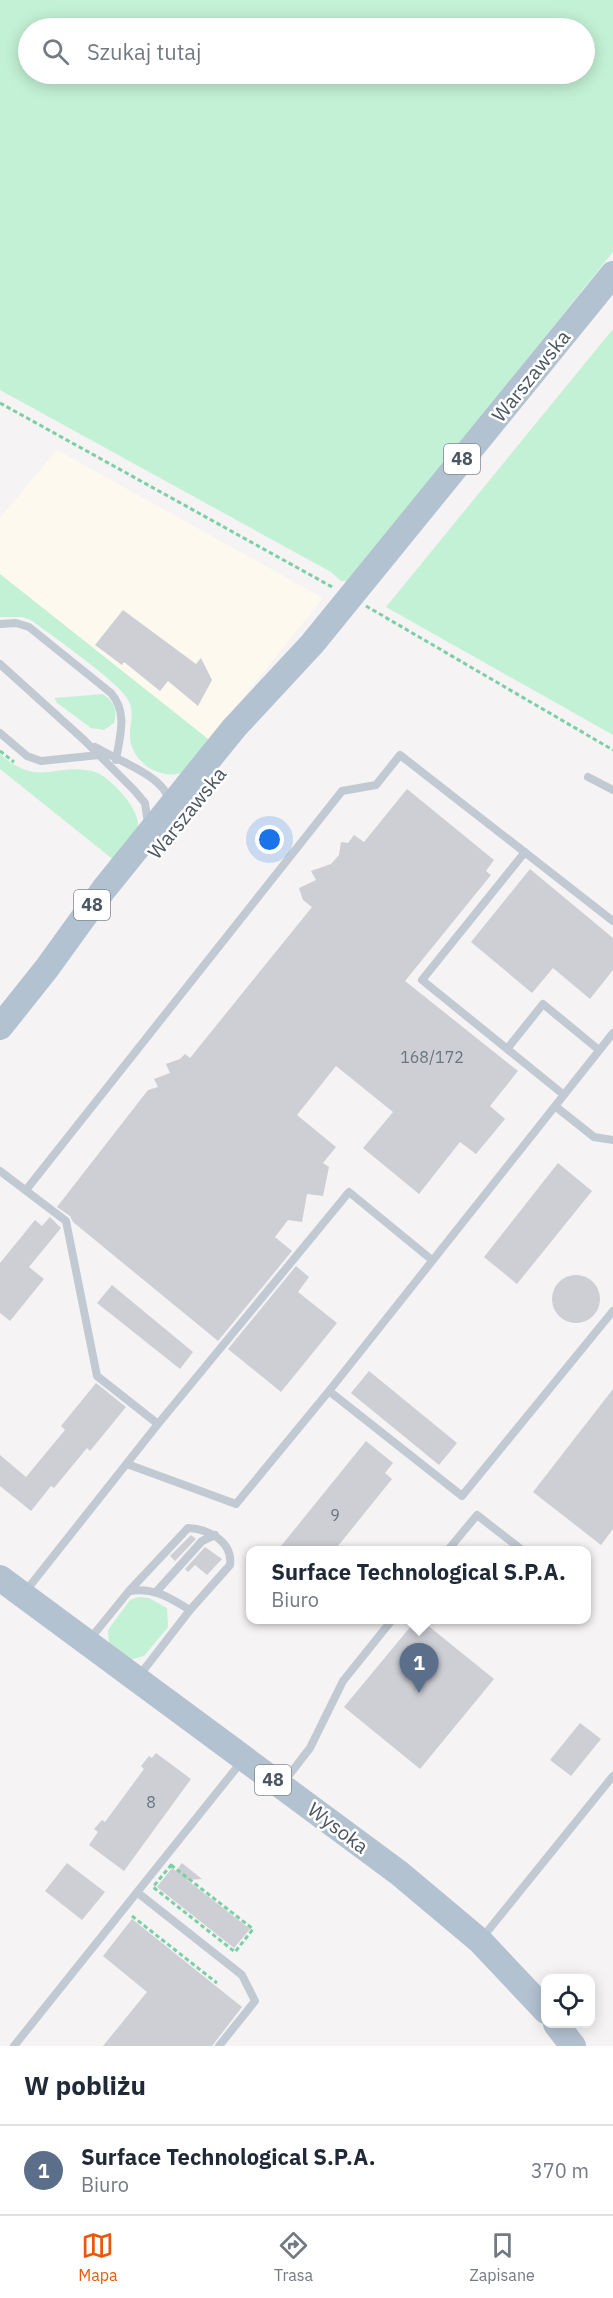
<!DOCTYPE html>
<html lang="pl">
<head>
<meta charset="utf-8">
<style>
  :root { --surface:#fff; --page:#f6f6f7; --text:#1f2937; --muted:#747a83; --line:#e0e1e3; --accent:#ea580c }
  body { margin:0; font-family:"IBM Plex Sans",sans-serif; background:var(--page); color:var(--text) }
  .controls { position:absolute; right:18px; bottom:18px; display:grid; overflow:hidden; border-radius:12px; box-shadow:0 3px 15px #0003 }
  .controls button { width:54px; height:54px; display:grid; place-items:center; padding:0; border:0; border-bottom:2px solid var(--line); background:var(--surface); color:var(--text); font:30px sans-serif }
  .you { position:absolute; left:270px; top:840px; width:21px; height:21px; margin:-15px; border:4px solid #fff; border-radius:50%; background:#1a73e8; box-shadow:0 0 0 9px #1a73e833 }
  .badge { display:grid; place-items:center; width:39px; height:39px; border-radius:50%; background:var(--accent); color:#fff; font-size:20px; font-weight:700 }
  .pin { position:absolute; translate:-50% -50px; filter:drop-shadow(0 2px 3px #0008) }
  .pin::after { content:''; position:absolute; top:32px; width:21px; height:18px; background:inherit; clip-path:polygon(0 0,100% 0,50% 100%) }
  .popup { position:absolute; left:246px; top:1546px; width:345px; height:78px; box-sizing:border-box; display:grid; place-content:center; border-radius:12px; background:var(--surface); filter:drop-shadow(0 2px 4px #0005); font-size:20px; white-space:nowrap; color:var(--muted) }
  .popup b { font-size:22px; color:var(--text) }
  .popup::after { content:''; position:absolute; left:50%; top:100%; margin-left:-12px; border:12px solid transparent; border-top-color:var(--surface) }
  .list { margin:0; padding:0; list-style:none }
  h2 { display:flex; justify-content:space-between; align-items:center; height:78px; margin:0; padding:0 24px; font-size:26px }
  h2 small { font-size:20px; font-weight:400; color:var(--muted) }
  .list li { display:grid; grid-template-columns:39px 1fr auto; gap:18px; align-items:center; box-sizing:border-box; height:90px; padding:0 24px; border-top:2px solid var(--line) }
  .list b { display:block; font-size:22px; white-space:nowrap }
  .list p { margin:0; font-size:20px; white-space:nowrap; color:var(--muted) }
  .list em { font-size:20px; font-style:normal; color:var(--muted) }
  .icon { flex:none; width:33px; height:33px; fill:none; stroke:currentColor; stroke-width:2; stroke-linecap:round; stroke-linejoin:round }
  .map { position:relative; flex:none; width:613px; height:2046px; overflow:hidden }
  .search { position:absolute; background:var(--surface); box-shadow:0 3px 15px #0003; left:18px; right:18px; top:18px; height:66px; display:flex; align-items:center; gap:15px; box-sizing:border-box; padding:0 21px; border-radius:33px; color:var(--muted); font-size:22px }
  .sheet { height:168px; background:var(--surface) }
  nav { display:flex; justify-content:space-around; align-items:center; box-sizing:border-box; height:84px; border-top:2px solid var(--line); background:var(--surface); font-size:16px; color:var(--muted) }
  nav a { display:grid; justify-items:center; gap:3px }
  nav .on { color:var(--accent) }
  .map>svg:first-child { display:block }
</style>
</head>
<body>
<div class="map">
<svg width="613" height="2046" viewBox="0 0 613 2046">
  <rect width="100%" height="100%" fill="#f5f3f3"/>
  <path fill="#fdf9ef" d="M57 450 323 598 209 740 0 574V518Z"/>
  <path fill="#c3f1d5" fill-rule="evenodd" d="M0 0H613V252L349 581H341L331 572 0 390ZM28 28H584V74H28Z
    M613 329V735L386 607Z
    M0 574 212 742C204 750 196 764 187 770 164 784 132 763 130 738 129 723 136 712 127 698 116 680 51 635 31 620L22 617H0Z
    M103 694C114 702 118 709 114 723L104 730 91 728 56 702 55 698Z
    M0 754C39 788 52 763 92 771 108 774 140 809 138 826 136 837 122 852 115 861L0 769Z
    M139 1597 149 1598 167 1608 168 1627 144 1656 130 1660 109 1644 108 1630 130 1600Z"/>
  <path fill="#cdcfd5" d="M123 610 196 664 201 658 212 680 198 706 168 681 160 691 124 662 122 665 95 645Z
    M407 789 494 860 486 871 491 875 405 981 518 1071 490 1106 505 1119 476 1154 460 1142 419 1194 363 1148 393 1112 336 1066 297 1115 336 1147 323 1163 329 1167 323 1196 307 1194 302 1222 288 1220 275 1237 292 1251 218 1341 73 1222 70 1216 57 1207 148 1090 158 1087 154 1079 170 1073 166 1064 180 1059 185 1054 190 1058 312 907 303 900 299 888 316 880 311 871 331 864 339 855 341 842 348 843 354 835 364 842Z
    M530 869 613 938V970L590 999 553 968 532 993 471 942Z
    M558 1163 592 1191 517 1284 484 1257Z
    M50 1217 61 1228 29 1267 44 1279 10 1321 0 1313V1263L35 1220 42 1226Z
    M296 1266 309 1277 298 1292 337 1323 281 1392 228 1349Z
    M552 1299a24 24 0 1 1 48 0a24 24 0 1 1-48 0Z
    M112 1285 193 1352 180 1369 97 1303Z
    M369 1371 457 1443 439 1465 351 1393Z
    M96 1383 126 1407 90 1451 87 1448 54 1488 51 1486 31 1511 0 1486V1455L26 1477 65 1430 61 1426Z
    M613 1389V1529L601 1545 533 1492Z
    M366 1441 393 1463 385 1473 392 1479 334 1551H277Z
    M191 1535 196 1539 175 1561 170 1556Z
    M205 1547 222 1559 207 1575 195 1565 188 1572 185 1569Z
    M416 1620H421L494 1679 420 1769 344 1707Z
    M580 1723 601 1739 571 1776 550 1760Z
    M156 1753 191 1779 124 1871 89 1845 98 1832 94 1829 102 1820 105 1822 144 1769 141 1766 149 1756 152 1758Z
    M67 1863 105 1892 82 1920 45 1891Z
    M182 1863 202 1879 187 1880 250 1929 234 1948 157 1887 172 1868 176 1871Z
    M132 1919 242 2007 212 2046H103L147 1992 103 1956Z"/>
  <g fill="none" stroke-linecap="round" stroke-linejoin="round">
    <path stroke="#7ad0a6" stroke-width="3" stroke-dasharray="4.5 3" stroke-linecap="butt" d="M0 403 334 588
      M366 606 613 750
      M0 751 14 762
      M171 1865 253 1929 235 1952 153 1887Z
      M132 1916 217 1983"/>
    <path stroke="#c1cad2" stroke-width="8" d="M0 624 16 623 29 627 111 693C128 713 120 735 116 760
      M0 664 84 740 134 790 145 803 148 824
      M0 733 27 756 41 761 99 755
      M95 747C116 760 165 776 169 801
      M588 777 613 790
      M183 803 202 796
      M161 846 166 826
      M525 852 422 980 564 1095
      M507 1049 543 1004 599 1050
      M555 1106 594 1137 613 1140
      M0 1171 66 1221 97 1376 158 1424 25 1592
      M26 1190 342 791 376 785 400 755 613 921
      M329 1391 462 1496 613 1311
      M158 1424 349 1192 432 1260
      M127 1464 236 1504 329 1391 613 1033
      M448 1550 477 1515 522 1550
      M130 1591C154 1587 170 1598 190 1610
      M157 1591 202 1541 215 1535
      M90 1639 129 1591 188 1528C208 1529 233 1541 230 1565L190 1610 139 1676
      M283 1783 310 1748 343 1681 392 1620
      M138 1893 242 1975 255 2001 219 2046
      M482 1938 613 1776
      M14 2046 242 1761"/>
    <path stroke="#b3c2d1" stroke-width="26" d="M0 1027 47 968 104 889 234 728 312 644 613 274
      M0 1578 399 1873 480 1941 546 2011
      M556 2024 573 2046"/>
  </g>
  <g text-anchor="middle" stroke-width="5" stroke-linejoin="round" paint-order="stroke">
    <g font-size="16" fill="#6b747e">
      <text x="432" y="1063">168/172</text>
      <text x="335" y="1521">9</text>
      <text x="151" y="1808">8</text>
    </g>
    <g fill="#fff" stroke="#808990" stroke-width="1.5">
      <rect x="444" y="444" width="36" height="30" rx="4.5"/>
      <rect x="74" y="890" width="36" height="30" rx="4.5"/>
      <rect x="255" y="1765" width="36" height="30" rx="4.5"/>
    </g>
    <g font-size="18" font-weight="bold" fill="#4a5661">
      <text x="462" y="465">48</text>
      <text x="92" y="911">48</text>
      <text x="273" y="1786">48</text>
    </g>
    <g font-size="20" fill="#4a5661" stroke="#fff">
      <text transform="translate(531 376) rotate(-51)" y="7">Warszawska</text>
      <text transform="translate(187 813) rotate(-51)" y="7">Warszawska</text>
      <text transform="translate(338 1828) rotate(37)" y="7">Wysoka</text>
    </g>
  </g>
</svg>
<div class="controls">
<button><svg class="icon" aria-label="locate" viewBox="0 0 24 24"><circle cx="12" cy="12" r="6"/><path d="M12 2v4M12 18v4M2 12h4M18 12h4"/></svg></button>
</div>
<div class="you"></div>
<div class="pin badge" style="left:419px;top:1693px;background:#5c6f8a">1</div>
<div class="popup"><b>Surface Technological S.P.A.</b>Biuro</div>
<div class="search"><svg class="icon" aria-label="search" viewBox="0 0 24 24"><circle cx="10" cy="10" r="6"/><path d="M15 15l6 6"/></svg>Szukaj tutaj</div>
</div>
<section class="sheet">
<h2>W pobliżu<small></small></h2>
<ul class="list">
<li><span class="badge" style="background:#5c6f8a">1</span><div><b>Surface Technological S.P.A.</b><p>Biuro</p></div><em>370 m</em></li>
</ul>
</section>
<nav>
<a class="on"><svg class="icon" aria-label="map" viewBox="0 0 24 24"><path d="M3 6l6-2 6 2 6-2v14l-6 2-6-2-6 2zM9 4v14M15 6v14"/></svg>Mapa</a>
<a><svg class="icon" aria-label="directions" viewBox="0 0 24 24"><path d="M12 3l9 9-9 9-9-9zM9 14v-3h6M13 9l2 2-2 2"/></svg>Trasa</a>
<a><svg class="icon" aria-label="saved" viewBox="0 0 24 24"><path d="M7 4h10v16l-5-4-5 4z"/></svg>Zapisane</a>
</nav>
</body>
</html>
